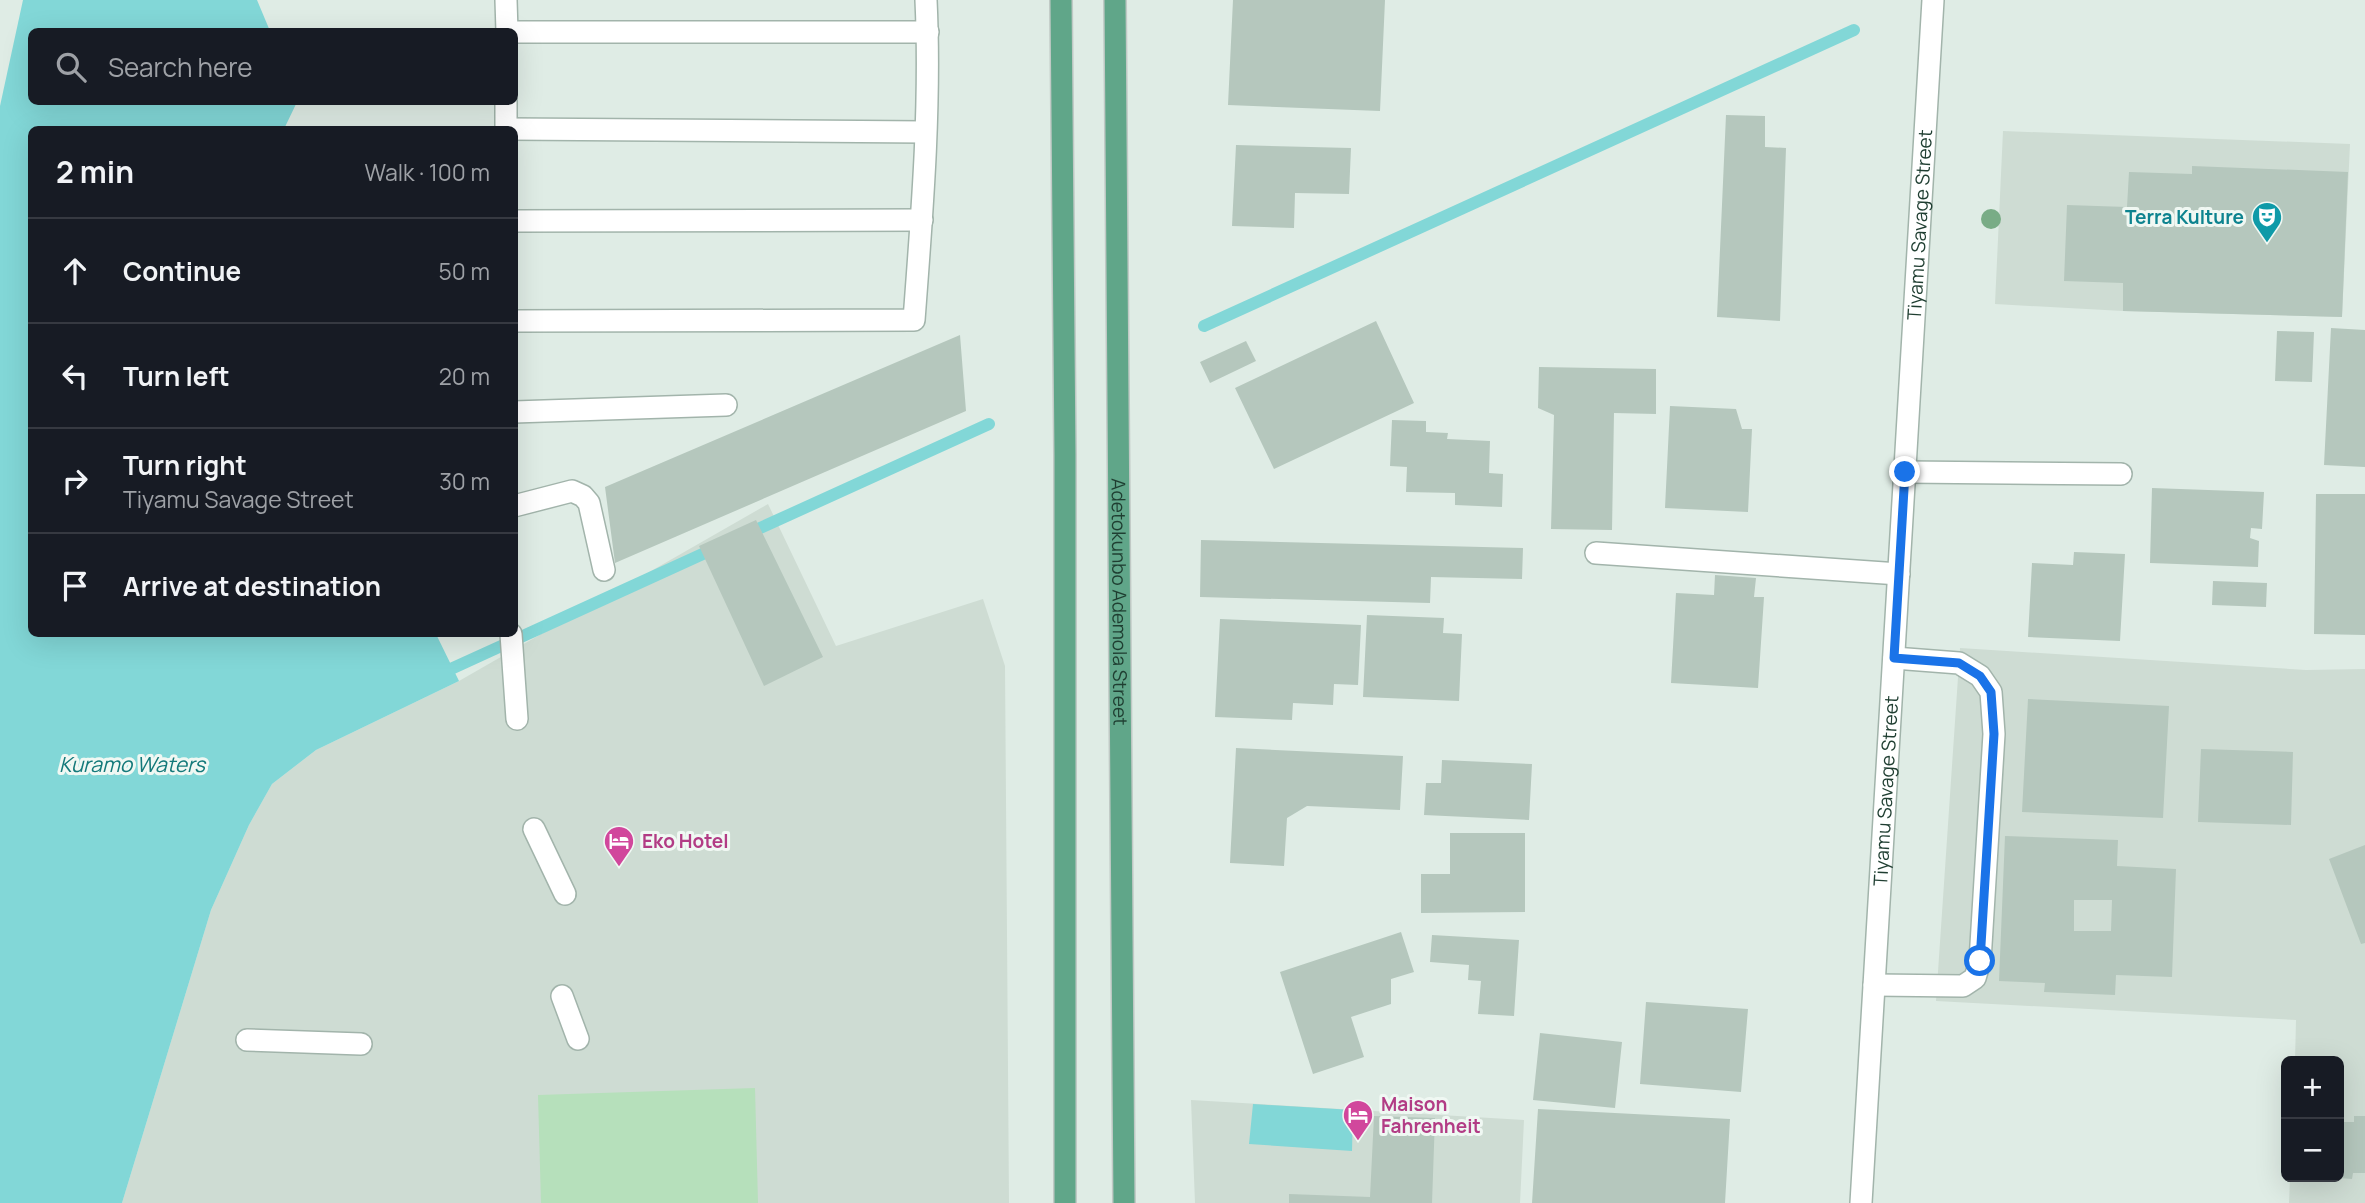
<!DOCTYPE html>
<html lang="en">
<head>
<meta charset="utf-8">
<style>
  :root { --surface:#171b24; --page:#20242c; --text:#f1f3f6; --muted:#9ea1a6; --line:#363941 }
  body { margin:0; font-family:Manrope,sans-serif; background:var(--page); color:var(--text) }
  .controls { position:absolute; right:21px; bottom:21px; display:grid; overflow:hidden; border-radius:10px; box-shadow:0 7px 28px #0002 }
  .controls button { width:63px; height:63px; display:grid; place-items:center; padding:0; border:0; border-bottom:2px solid var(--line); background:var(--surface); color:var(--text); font:35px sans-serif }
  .stop { position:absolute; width:21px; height:21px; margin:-16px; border:5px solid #1a73e8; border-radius:50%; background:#fff }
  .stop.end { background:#1a73e8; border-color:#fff; box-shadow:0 2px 7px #0008 }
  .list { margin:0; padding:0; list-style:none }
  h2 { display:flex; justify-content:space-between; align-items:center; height:91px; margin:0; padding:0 28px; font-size:30px }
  h2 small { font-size:23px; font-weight:400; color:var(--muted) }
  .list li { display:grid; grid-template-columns:46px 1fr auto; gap:21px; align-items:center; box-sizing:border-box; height:105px; padding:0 28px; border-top:2px solid var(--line) }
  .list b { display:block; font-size:26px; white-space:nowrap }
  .list p { margin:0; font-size:23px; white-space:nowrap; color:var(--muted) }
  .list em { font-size:23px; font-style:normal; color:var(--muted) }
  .icon { flex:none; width:38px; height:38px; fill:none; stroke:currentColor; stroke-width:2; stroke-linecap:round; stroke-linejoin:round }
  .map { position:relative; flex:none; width:2365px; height:1203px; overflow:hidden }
  .search { position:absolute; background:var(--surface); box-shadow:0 7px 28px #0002; left:28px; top:28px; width:490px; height:77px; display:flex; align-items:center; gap:18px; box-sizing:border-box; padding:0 24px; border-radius:10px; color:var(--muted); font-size:26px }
  .panel { position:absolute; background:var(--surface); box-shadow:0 7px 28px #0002; left:28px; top:126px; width:490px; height:511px; border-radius:10px }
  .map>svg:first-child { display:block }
</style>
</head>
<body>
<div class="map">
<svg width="2365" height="1203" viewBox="0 0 2365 1203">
  <rect width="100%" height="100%" fill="#dfece5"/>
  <path fill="#cedcd3" d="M2003 131 2350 144 2342 317 2123 311 1995 304Z
    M768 504 836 646 983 599 1005 666 1009 1203H122L211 910 249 825 272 784 316 750 459 681Z
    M1960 648 2306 670 2365 669V1203H2289L2290 1177H2339V1061H2295L2296 1020 1936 1001Z
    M1191 1100 1524 1120 1520 1203H1195Z"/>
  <path fill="#b6e0bb" d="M755 1088 758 1203H541L538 1095Z"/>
  <path fill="#82d7d7" d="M23 0H257L270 31 32 32V102H297L284 129 32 130V634H436L459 681 316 750 272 784 249 825 211 910 122 1203H0V106Z
    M1253 1104 1353 1110 1352 1151 1249 1144Z"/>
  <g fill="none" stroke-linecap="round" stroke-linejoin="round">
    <path stroke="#82d7d7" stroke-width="12" d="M1204 326 1854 30
      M747 534 989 424
      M453 668 718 547"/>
  </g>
  <path fill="#b5c7bd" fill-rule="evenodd" d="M1233 0H1385L1380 111 1228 105Z
    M1726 115 1765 116V147L1786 148 1780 321 1717 317Z
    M1236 145 1351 148 1349 194 1295 193 1294 228 1232 226Z
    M2192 166 2348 172 2342 317 2123 311V283L2064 281 2067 205 2127 207 2129 172 2192 174Z
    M1376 321 1414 403 1274 469 1235 388Z
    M2331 328 2365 330V467L2324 465Z
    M2277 331 2314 332 2312 382 2275 381Z
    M960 335 966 411 615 563 605 487Z
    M1246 341 1256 361 1210 383 1200 362Z
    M1539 367 1656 369V414L1614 413 1612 530 1551 529 1554 415 1538 408Z
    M1670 406 1736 409 1742 429H1752L1748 512 1665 508Z
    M1392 420 1426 421V432L1448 433 1447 439 1490 441 1489 473 1503 474 1502 507 1455 505V493L1406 492 1407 467 1390 466Z
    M2152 488 2264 492 2262 529 2251 528 2250 538 2259 541 2258 567 2150 563Z
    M2316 494H2365V635L2314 634Z
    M756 520 823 657 764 686 699 546Z
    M1201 540 1523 548 1522 579 1431 577 1430 603 1200 597Z
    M2074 552 2125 554 2120 641 2028 637 2032 563 2073 565Z
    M1715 575 1756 578 1754 597H1764L1758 688 1671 683 1676 593 1714 595Z
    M2213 581 2267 583 2266 607 2212 605Z
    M1367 615 1444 618 1443 633 1462 634 1459 701 1363 697Z
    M1220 619 1361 625 1358 685 1334 684 1333 705 1293 703 1292 720 1215 717Z
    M2028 699 2169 706 2163 818 2022 812Z
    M1236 748 1403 756 1400 810 1307 806 1287 818 1284 866 1230 863Z
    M2201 749 2293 752 2291 825 2198 822Z
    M1442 760 1532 764 1529 820 1424 815 1426 783H1441Z
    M1450 833H1525V912L1421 913V874H1450Z
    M2005 836 2118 840 2117 866 2176 869 2172 977 2116 975 2115 995 2044 992 2045 983 1999 981ZM2074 900H2112L2111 931H2074Z
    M2365 845V943L2361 944 2329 859Z
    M1401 932 1414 972 1391 979V1004L1351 1017 1364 1057 1313 1074 1280 972Z
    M1432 935 1519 940 1514 1016 1478 1014 1481 981 1468 980 1469 965 1430 962Z
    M1646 1002 1748 1009 1741 1092 1640 1084Z
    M1540 1033 1622 1042 1615 1108 1533 1100Z
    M1538 1109 1730 1119 1725 1203H1532Z
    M1374 1116 1435 1118 1432 1203H1289V1194L1370 1197Z
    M2354 1116H2365V1173H2353L2352 1179 2339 1178V1122H2354Z"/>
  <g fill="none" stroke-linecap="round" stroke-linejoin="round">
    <g stroke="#a2b4ab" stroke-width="24">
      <g id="minor">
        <path d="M506 0 507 32"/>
        <path d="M514 32H928"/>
        <path d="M506 129 925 132"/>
        <path d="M506 130V102"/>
        <path d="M514 221 922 220"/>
        <path d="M514 321 914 320C922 214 931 106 926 0"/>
        <path d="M514 412 726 405"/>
        <path d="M1905 472 2121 474"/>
        <path d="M514 506 572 491 583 496 589 503 604 570"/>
        <path d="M1596 553 1899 574"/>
        <path d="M511 634 517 719"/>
        <path d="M534 829 565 894"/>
        <path d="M1874 985 1963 986 1975 978 1980 961 1994 734 1991 692 1980 676 1959 663 1894 658"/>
        <path d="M562 996 578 1039"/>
        <path d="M247 1040 361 1044"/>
        <path id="s1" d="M1861 1203 1933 0"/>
      </g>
    </g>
    <g stroke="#c0c9c5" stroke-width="24">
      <g id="major">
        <path d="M1061 0 1065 455V1203"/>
        <path id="s2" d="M1115 0 1124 1203"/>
      </g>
    </g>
    <use href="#minor" stroke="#fff" stroke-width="21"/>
    <use href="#major" stroke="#60a689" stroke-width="21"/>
  </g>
  <circle fill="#79ac86" cx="1991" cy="219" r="10"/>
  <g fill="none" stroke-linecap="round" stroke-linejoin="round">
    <path stroke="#1a73e8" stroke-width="9" d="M1905 472 1894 658 1959 663 1980 676 1991 692 1994 734 1980 961"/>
  </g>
  <defs>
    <g id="theatre-pin" transform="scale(1.575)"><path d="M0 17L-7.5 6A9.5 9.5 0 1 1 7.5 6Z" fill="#0f9aa8" stroke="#f0f8f3"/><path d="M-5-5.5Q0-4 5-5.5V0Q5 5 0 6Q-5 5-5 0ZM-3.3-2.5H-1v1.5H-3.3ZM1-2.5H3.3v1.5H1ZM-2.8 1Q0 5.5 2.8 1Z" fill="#fff"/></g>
    <g id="hotel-pin" transform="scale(1.575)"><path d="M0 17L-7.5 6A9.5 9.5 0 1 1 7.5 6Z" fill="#d1479c" stroke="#f0f8f3"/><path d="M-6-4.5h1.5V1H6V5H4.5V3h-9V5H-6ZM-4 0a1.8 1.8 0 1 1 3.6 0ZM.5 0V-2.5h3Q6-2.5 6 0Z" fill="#fff"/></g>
  </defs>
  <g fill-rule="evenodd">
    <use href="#theatre-pin" x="2267" y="217"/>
    <use href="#hotel-pin" x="619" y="841"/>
    <use href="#hotel-pin" x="1358" y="1115"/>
  </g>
  <g text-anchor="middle" stroke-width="6" stroke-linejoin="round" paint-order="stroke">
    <g font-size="19" font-weight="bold" fill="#0d838f" stroke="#f0f8f3" text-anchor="end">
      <text x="2244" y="224">Terra Kulture</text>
    </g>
    <g font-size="19" fill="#1f3e31" stroke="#f0f8f3">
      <text dy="7" stroke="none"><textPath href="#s1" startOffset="980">Tiyamu Savage Street</textPath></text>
      <text dy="7" stroke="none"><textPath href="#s2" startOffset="602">Adetokunbo Ademola Street</textPath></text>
      <text dy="7" stroke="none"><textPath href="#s1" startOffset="413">Tiyamu Savage Street</textPath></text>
    </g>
    <g font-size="19" font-weight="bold" fill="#b23c85" stroke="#f0f8f3" text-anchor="start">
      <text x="642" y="848">Eko Hotel</text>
      <text x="1381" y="1111">Maison<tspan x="1381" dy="22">Fahrenheit</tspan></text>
    </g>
    <g font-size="21" font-style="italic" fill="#13797a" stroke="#f0f8f3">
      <text x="132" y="772">Kuramo Waters</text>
    </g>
  </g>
</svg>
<div class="controls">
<button>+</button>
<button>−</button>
</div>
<div class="stop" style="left:1980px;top:961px"></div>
<div class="stop end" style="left:1905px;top:472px"></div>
<div class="search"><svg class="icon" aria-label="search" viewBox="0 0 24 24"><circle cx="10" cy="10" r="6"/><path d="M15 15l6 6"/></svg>Search here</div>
<section class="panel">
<h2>2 min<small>Walk · 100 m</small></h2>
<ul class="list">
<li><svg class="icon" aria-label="ahead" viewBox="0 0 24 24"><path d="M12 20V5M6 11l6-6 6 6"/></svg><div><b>Continue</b></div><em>50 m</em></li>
<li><svg class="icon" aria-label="left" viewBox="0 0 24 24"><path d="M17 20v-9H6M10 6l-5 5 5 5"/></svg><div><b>Turn left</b></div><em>20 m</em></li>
<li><svg class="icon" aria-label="right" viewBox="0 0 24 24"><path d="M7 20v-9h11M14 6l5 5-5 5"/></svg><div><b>Turn right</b><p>Tiyamu Savage Street</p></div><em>30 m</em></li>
<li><svg class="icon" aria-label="arrive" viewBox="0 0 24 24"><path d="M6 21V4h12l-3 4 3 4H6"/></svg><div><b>Arrive at destination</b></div></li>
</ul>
</section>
</div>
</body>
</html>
